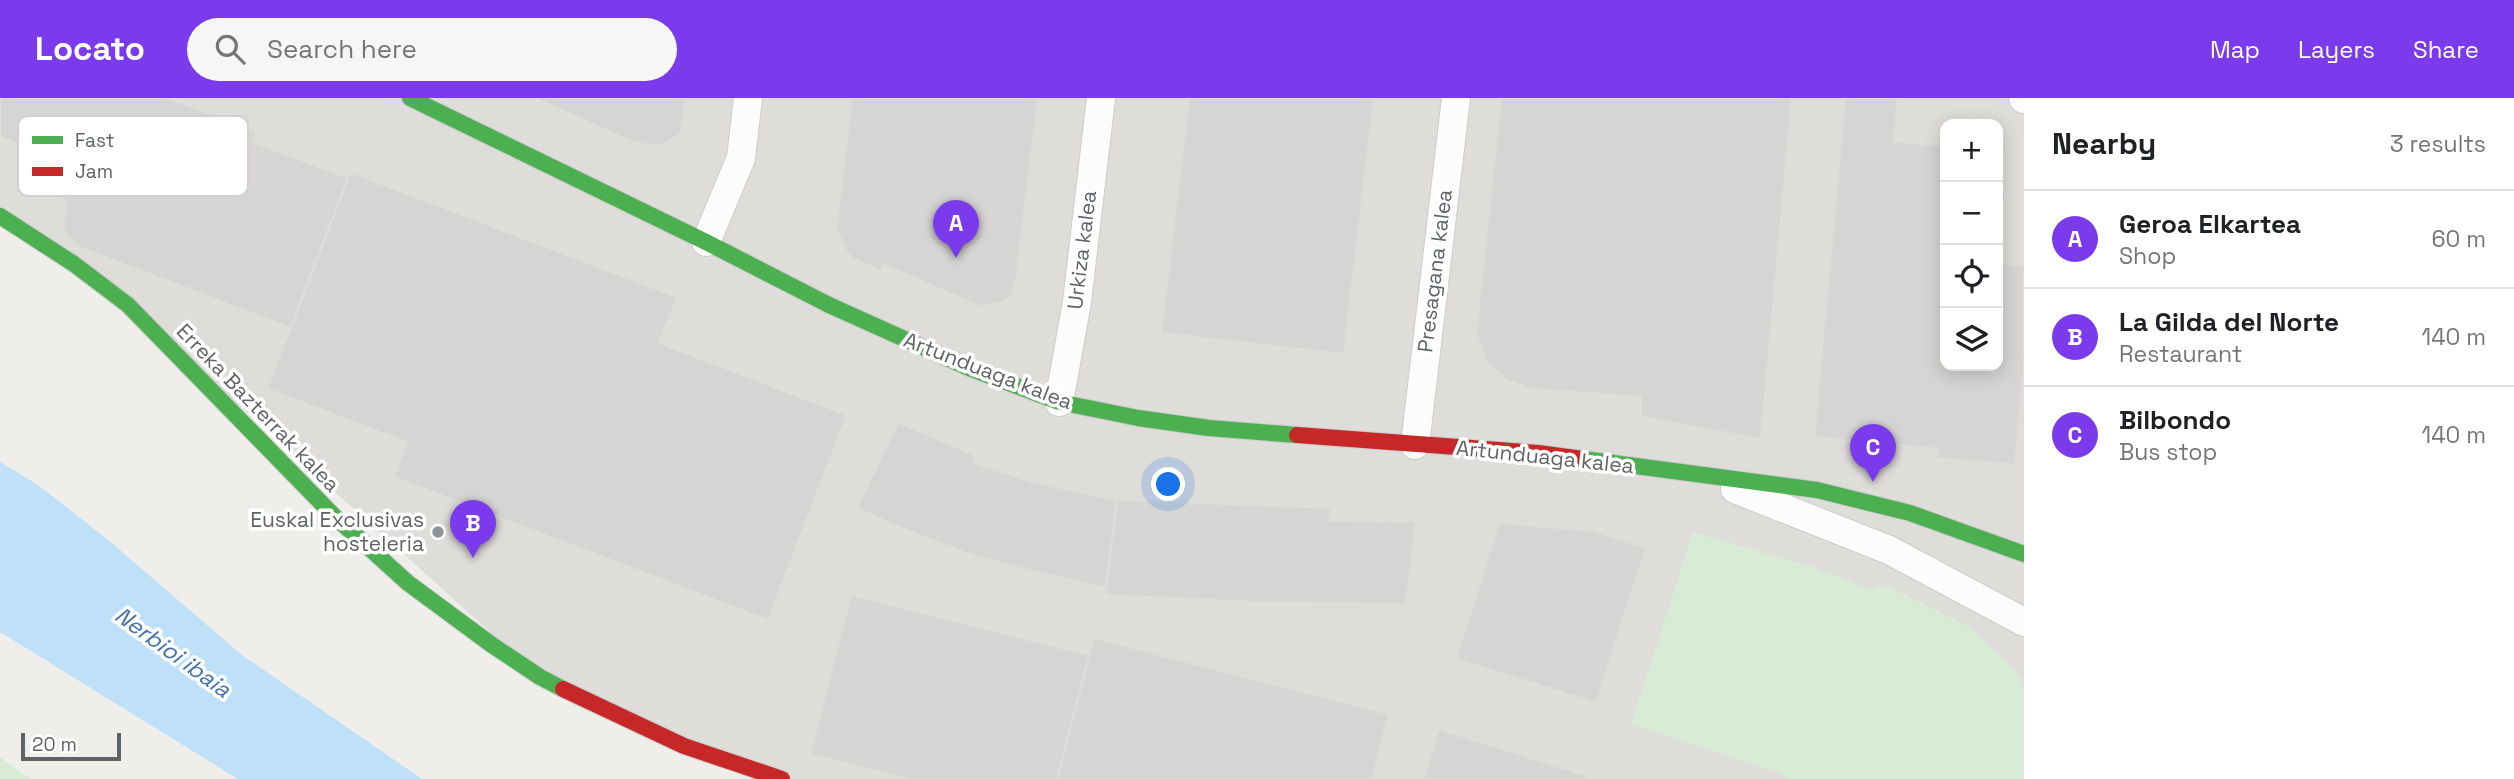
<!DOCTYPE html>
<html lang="en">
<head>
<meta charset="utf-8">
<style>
  :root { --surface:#fff; --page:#f6f6f6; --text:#202124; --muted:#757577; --line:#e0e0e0; --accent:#7c3aed }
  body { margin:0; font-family:"Space Grotesk",sans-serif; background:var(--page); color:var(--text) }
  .controls { position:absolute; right:21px; top:21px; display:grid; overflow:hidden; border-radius:14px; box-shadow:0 4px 18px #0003 }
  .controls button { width:63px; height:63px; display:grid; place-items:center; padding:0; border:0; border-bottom:2px solid var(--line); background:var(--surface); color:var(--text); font:35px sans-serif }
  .scale { position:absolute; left:21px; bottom:18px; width:100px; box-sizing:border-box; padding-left:7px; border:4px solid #5f6368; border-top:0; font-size:19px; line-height:24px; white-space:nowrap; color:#5f6368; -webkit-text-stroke:5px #fff; paint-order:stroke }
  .you { position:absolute; left:1169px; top:387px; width:24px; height:24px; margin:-18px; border:5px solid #fff; border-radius:50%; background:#1a73e8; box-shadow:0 0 0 10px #1a73e833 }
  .badge { display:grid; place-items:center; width:46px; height:46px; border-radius:50%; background:var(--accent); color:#fff; font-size:23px; font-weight:700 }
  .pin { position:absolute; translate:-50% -58px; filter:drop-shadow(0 2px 4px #0008) }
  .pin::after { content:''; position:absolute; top:37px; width:24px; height:21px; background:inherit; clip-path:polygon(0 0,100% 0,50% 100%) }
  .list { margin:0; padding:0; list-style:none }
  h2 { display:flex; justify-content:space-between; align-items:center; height:91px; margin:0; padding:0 28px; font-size:30px }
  h2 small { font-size:23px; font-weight:400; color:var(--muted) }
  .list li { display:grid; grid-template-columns:46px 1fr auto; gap:21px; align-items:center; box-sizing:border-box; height:98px; padding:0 28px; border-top:2px solid var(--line) }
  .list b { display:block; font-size:26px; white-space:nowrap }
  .list p { margin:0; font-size:23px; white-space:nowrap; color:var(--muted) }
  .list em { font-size:23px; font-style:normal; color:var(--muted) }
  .icon { flex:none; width:38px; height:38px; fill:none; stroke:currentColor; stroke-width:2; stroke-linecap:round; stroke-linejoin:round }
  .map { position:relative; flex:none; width:2024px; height:681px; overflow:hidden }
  header { display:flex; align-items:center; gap:42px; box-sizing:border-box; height:98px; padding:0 35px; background:var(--accent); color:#fff }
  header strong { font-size:33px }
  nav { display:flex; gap:38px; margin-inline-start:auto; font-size:24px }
  .search { width:490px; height:63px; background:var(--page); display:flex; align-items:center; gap:18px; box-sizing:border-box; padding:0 24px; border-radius:38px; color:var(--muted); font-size:26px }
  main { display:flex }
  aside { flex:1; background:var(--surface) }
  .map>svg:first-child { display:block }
</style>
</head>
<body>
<header>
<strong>Locato</strong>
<div class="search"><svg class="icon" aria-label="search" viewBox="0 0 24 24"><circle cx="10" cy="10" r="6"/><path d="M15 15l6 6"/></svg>Search here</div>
<nav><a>Map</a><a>Layers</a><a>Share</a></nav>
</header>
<main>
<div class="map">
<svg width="2024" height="681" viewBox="0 0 2024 681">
  <rect width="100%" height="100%" fill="#efeeea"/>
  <path fill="#dfddda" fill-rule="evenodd" d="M0 0H2024V681H782L540 579 128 207 0 118ZM1945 26H1998V268H1945Z"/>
  <path fill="#d8ebd6" d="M1693 434 1816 470 1870 492 1883 486 1970 529 2018 576 2024 588V681H1789L1774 673 1631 626Z
    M0 659 31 681H0Z"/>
  <path fill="#bfe0f9" d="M0 364 38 387 107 441 242 557 422 681H238L0 534Z"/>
  <path fill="#d6d5d3" stroke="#deddd9" stroke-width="2" d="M0 0H168L257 34 253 44 348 80 291 230 82 150 70 141 63 130 66 103 19 85 32 51 0 39Z
    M534 0H685L681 35 664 46 652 48 634 44Z
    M852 0H1038L1016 183 1011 198 1002 204 982 209 883 166 881 173 852 160 846 153 836 130Z
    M1189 0H1374L1344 256 1161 235Z
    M1501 0H1792L1761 341 1641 319V299L1532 291 1506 282 1486 263 1476 235Z
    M1845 0H1898L1894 43 1945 48V268H1998V94L2005 95 1998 165 2024 167V268L2015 367 1937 360 1938 351 1814 339Z
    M350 74 677 199 659 245 847 317 768 522 394 379 407 344 267 291Z
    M898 324 976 358 973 365 1033 384 1117 402 1106 490 1012 468 972 457 891 426 857 410Z
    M1117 402 1331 410 1330 422 1416 424 1406 506 1256 504 1105 497Z
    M1499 425 1594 433 1646 450 1596 605 1456 561Z
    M851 497 1089 557 1057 681H908L810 656Z
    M1094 540 1389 616 1372 681H1057Z
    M1439 631 1597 681H1423Z"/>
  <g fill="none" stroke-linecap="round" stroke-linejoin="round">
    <g stroke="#cbcccc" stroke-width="30">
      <path id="street" d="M2023 0 2024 1
        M706 144 741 60 748 0
        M1059 304 1077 204 1101 0
        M1415 347 1456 0
        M1735 391 1889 452 2024 524"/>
    </g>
    <g stroke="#cacacb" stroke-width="18">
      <path id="fast" d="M410 0 706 144 829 207 969 270 1059 304 1138 320 1209 330 1297 337
        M0 118 74 166 128 207 334 418 408 485 492 547 540 579 563 591
        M1583 361 1817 392 1910 415 2024 456"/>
    </g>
    <g stroke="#cacacb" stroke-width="18">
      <path id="jam" d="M1297 337 1538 355 1583 361
        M563 591 684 648 782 681"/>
    </g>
    <use href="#street" stroke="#fdfcfc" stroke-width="28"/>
    <use href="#fast" stroke="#4caf50" stroke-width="16"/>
    <use href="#jam" stroke="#c62828" stroke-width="16"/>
  </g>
  <circle fill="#919496" stroke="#fff" stroke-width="2.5" cx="438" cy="434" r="7"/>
  <g text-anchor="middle" stroke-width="7" stroke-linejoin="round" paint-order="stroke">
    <g font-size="21" fill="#5f6368" stroke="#fff">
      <text transform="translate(1082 152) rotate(-83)" y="7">Urkiza kalea</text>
      <text transform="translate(1435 173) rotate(-83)" y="7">Presagana kalea</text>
      <text transform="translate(988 273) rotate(21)" y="7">Artunduaga kalea</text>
      <text transform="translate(258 310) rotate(46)" y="7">Erreka Bazterrak kalea</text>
      <text transform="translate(1545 359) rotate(6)" y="7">Artunduaga kalea</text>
    </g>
    <g font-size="21" fill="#5f6368" stroke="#fff" text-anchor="end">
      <text x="424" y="429">Euskal Exclusivas<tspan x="424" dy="24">hosteleria</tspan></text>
    </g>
    <g font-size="23" font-style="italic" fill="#4174aa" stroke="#fff">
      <text transform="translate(173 554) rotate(36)" y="8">Nerbioi ibaia</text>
    </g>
  </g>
  <rect x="18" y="18" width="230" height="80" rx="10" fill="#fff" stroke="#cfd0d2" stroke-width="2"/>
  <rect x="32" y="38" width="31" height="8" fill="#4caf50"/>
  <rect x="32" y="69" width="31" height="9" fill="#c62828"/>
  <g font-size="19" fill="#5f6368">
    <text x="75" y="49">Fast</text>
    <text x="75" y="80">Jam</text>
  </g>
</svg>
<div class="controls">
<button>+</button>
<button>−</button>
<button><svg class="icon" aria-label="locate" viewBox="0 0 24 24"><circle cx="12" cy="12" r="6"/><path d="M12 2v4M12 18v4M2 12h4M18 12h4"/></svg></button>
<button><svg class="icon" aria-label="layers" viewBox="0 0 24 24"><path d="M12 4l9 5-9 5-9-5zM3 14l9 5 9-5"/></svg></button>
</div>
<div class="scale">20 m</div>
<div class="you"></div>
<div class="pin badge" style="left:956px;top:160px">A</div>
<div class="pin badge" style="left:473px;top:460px">B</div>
<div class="pin badge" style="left:1873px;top:384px">C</div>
</div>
<aside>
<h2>Nearby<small>3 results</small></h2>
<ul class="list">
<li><span class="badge">A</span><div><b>Geroa Elkartea</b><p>Shop</p></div><em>60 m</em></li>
<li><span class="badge">B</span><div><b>La Gilda del Norte</b><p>Restaurant</p></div><em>140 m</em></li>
<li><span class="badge">C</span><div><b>Bilbondo</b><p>Bus stop</p></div><em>140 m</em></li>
</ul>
</aside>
</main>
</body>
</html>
